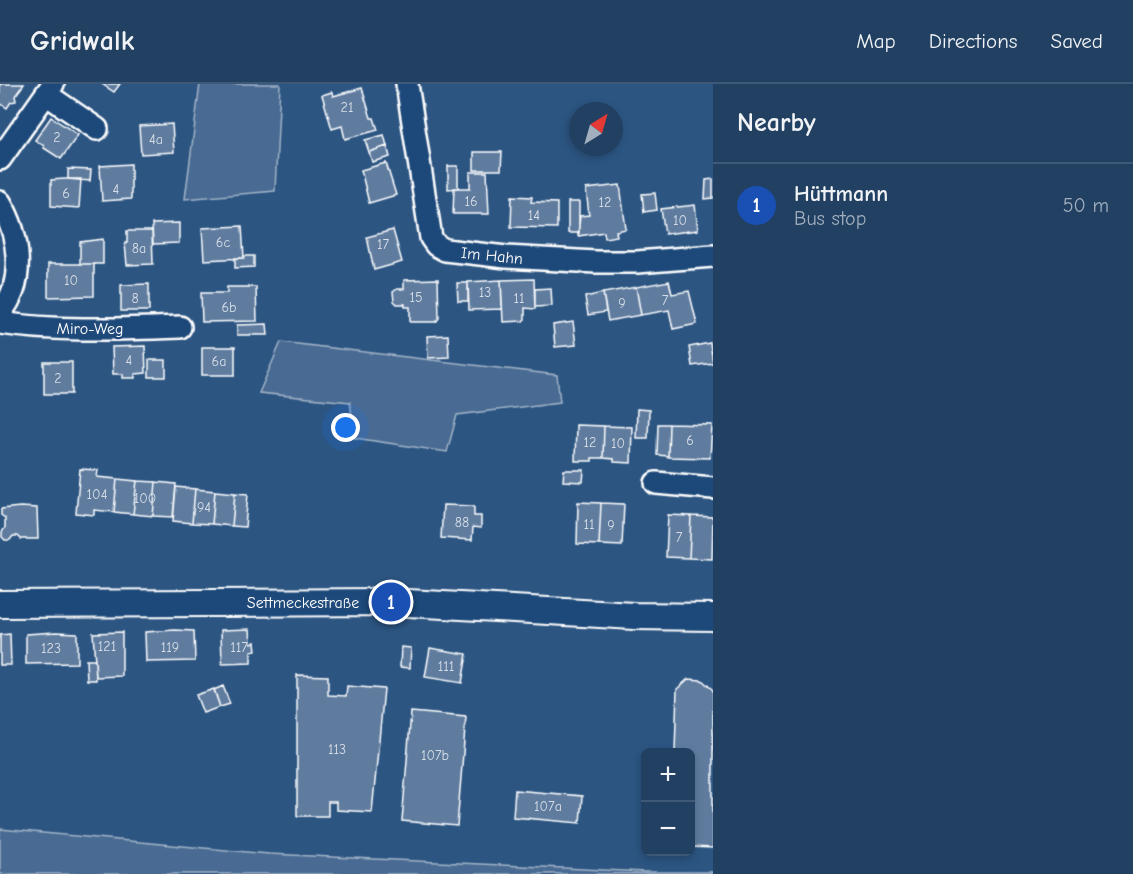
<!DOCTYPE html>
<html lang="en">
<head>
<meta charset="utf-8">
<style>
  :root { --surface:#214062; --page:#2d4b6b; --text:#f1f3f6; --muted:#a2afbe; --line:#3e5977; --accent:#e797bd }
  body { margin:0; font-family:"Comic Neue",sans-serif; background:var(--page); color:var(--text) }
  .controls { position:absolute; right:18px; bottom:18px; display:grid; overflow:hidden; border-radius:9px; box-shadow:0 3px 9px #0003 }
  .controls button { width:54px; height:54px; display:grid; place-items:center; padding:0; border:0; border-bottom:2px solid var(--line); background:var(--surface); color:var(--text); font:30px sans-serif }
  .compass { position:absolute; left:569px; top:18px; width:54px; height:54px; border-radius:50%; background:var(--surface); box-shadow:0 3px 9px #0003; rotate:37deg }
  .you { position:absolute; left:346px; top:344px; width:21px; height:21px; margin:-15px; border:4px solid #fff; border-radius:50%; background:#1a73e8; box-shadow:0 0 0 9px #1a73e833 }
  .badge { display:grid; place-items:center; width:39px; height:39px; border-radius:50%; background:var(--accent); color:#fff; font-size:20px; font-weight:700 }
  .pin { position:absolute; translate:-50% -50%; border:3px solid #fff; box-shadow:0 2px 6px #0006 }
  .list { margin:0; padding:0; list-style:none }
  h2 { display:flex; justify-content:space-between; align-items:center; height:78px; margin:0; padding:0 24px; font-size:26px }
  h2 small { font-size:20px; font-weight:400; color:var(--muted) }
  .list li { display:grid; grid-template-columns:39px 1fr auto; gap:18px; align-items:center; box-sizing:border-box; height:84px; padding:0 24px; border-top:2px solid var(--line) }
  .list b { display:block; font-size:22px; white-space:nowrap }
  .list p { margin:0; font-size:20px; white-space:nowrap; color:var(--muted) }
  .list em { font-size:20px; font-style:normal; color:var(--muted) }
  .map { position:relative; flex:none; width:713px; height:790px; overflow:hidden }
  header { display:flex; align-items:center; gap:36px; box-sizing:border-box; height:84px; padding:0 30px; background:var(--surface); border-bottom:2px solid var(--line) }
  header strong { font-size:28px }
  nav { display:flex; gap:33px; margin-inline-start:auto; font-size:21px }
  main { display:flex }
  aside { flex:1; background:var(--surface) }
  .map>svg:first-child { display:block }
</style>
</head>
<body>
<header>
<strong>Gridwalk</strong>
<nav><a>Map</a><a>Directions</a><a>Saved</a></nav>
</header>
<main>
<div class="map">
<svg width="713" height="790" viewBox="0 0 713 790">
  <rect width="100%" height="100%" fill="#2c5582"/>
  <filter id="ink" filterUnits="userSpaceOnUse"><feTurbulence type="fractalNoise" baseFrequency=".0167" numOctaves="2"/><feDisplacementMap in="SourceGraphic" scale="12" xChannelSelector="R" yChannelSelector="G"/><feConvolveMatrix kernelMatrix="1 2 1 2 8 2 1 2 1" color-interpolation-filters="sRGB"/></filter>
  <g filter="url(#ink)">
    <path fill="#486b92" stroke="#a4b5c8" stroke-width="1.5" d="M200 0H280L275 107 185 115Z
      M281 258 557 291 560 318 457 331 447 368 355 354 350 318 259 309Z
      M0 745 269 770 645 788H713V790H0Z"/>
    <path fill="#5e7c9f" stroke="#fff" stroke-width="1.5" d="M0 0H24L15 12 16 17 11 18 7 24 0 19Z
      M102 0H120L114 8Z
      M362 4 371 34H374L378 46 345 55 342 42 332 45 322 11 332 8 333 12Z
      M51 33 78 51 61 75 44 64V62L35 56Z
      M172 40 174 68 141 70 139 42Z
      M384 51 387 62 369 68 365 56Z
      M387 62 390 73 372 78 369 68Z
      M474 68H502L501 86H474Z
      M386 79 396 111 369 119 361 86Z
      M131 80V115L102 117 100 82Z
      M448 82H458V104L448 105Z
      M68 85 91 86 90 97 68 95Z
      M470 88H487L489 130H453L454 104H470Z
      M64 95H81L79 124 51 122V96Z
      M713 95V114L705 115 706 96Z
      M620 101 626 145 616 147 617 152 605 154 604 148 578 152 580 132 589 131 586 105Z
      M655 109 657 126 644 128 642 110Z
      M512 112 532 113 531 118 557 119V144L511 143Z
      M568 118H579V149H568Z
      M695 121 698 146 665 150 661 125Z
      M179 139V159L153 160 152 140Z
      M242 142 244 174 204 176 202 144Z
      M393 146 402 178 374 186 367 153Z
      M127 147H152L153 180 127 181 125 159H127Z
      M103 155V180H80V158Z
      M244 172H254V183L235 184V174H244Z
      M48 180H94V212L48 213Z
      M438 195 439 234 436 238H410V223H405V220H397L394 217 393 208 397 205H404V196Z
      M534 195 535 225 525 224V235L523 237 503 238 501 196Z
      M501 196 502 225 469 226 468 198Z
      M669 197 672 210 689 207 697 240 673 245 669 226 641 231 636 203Z
      M457 199H468V217H458Z
      M149 200V227H121V201Z
      M227 203H256L257 237 202 238 201 209H227Z
      M636 203 641 231 608 237 603 209Z
      M551 204 552 222 535 223V205Z
      M603 209 606 228 588 231 585 213Z
      M573 238 576 261 555 263 553 241Z
      M267 240 268 251H237V241Z
      M448 251 449 273 428 274 427 252Z
      M710 259 713 279 692 282 689 263Z
      M145 262 146 289 135 290V294H123V290H113L112 263Z
      M202 263H235V291H202Z
      M149 276H166V293H149Z
      M44 278H72V310H44Z
      M637 325 649 326 648 354H636Z
      M658 340H669L668 372 657 371Z
      M669 340 712 341 710 374 668 373Z
      M576 341 604 342 603 374H592V377H575Z
      M604 342 632 343 631 379 614 378V375L603 374Z
      M80 385 98 386 97 393 117 395 114 428 94 426V431L76 429Z
      M564 386H584L583 398 563 397Z
      M117 395 137 397 133 430 114 428Z
      M137 397 156 398 153 432 133 430Z
      M156 398 176 400 173 433 153 432Z
      M176 403 195 405 192 439 173 437Z
      M195 405 215 407 212 440 192 439Z
      M215 407 235 409 232 442 212 440Z
      M235 409 248 410 245 443 232 442Z
      M578 418 601 419 599 461 577 460Z
      M601 419 624 420 622 462 599 461Z
      M443 421 474 422V432H481V444L473 443 472 456 441 454Z
      M20 423 37 424 38 455H21L18 452H13L10 456H5L2 453V448L5 444V434L1 431V425Z
      M668 431 691 432 689 474 666 473Z
      M691 432 713 433 712 475 689 474Z
      M250 545 251 559 255 558 256 567 251 568V579L222 580 221 546Z
      M175 546 194 547 195 577 146 578 145 548Z
      M56 548 77 549V579L26 580V550Z
      M122 548V592L96 593 93 549Z
      M10 550 11 581H0V551Z
      M401 563 411 564 410 584 400 583Z
      M430 564 467 570 462 599 425 593Z
      M86 576H95L96 596H87Z
      M297 591 328 592V611L346 612 347 602 384 605 372 728 336 726V718H328V732H297Z
      M688 595 702 596 713 606V764L690 763V668H675L677 605Z
      M223 602 230 620 220 623 214 606Z
      M214 605 220 623 203 629 196 611Z
      M411 628 466 633 457 742 402 737Z
      M515 706 582 712 580 739 513 733Z"/>
    <g fill="none" stroke-linecap="round" stroke-linejoin="round">
      <g stroke="#fff" stroke-width="26">
        <path id="minor" d="M407 0 431 154 436 161 445 166 506 173 596 178H637L713 172
          M46 10 97 45
          M0 75 53 0
          M0 118C19 150 27 198 0 229
          M0 239C60 248 120 245 180 243
          M656 399 713 404"/>
      </g>
      <g stroke="#fff" stroke-width="30">
        <path id="tertiary" d="M0 520 391 518 634 532 713 533"/>
      </g>
      <use href="#minor" stroke="#1f4a7a" stroke-width="21"/>
      <use href="#tertiary" stroke="#1f4a7a" stroke-width="26"/>
    </g>
  </g>
  <g text-anchor="middle" stroke-width="4.5" stroke-linejoin="round" paint-order="stroke">
    <g font-size="14" fill="#d7dee7">
      <text x="347" y="28">21</text>
      <text x="57" y="58">2</text>
      <text x="156" y="60">4a</text>
      <text x="116" y="110">4</text>
      <text x="66" y="114">6</text>
      <text x="471" y="122">16</text>
      <text x="605" y="123">12</text>
      <text x="534" y="136">14</text>
      <text x="680" y="141">10</text>
      <text x="223" y="163">6c</text>
      <text x="383" y="165">17</text>
      <text x="139" y="169">8a</text>
      <text x="71" y="201">10</text>
      <text x="485" y="213">13</text>
      <text x="416" y="218">15</text>
      <text x="135" y="219">8</text>
      <text x="519" y="219">11</text>
      <text x="665" y="221">7</text>
      <text x="622" y="224">9</text>
      <text x="229" y="228">6b</text>
      <text x="129" y="281">4</text>
      <text x="219" y="282">6a</text>
      <text x="58" y="299">2</text>
      <text x="690" y="361">6</text>
      <text x="590" y="363">12</text>
      <text x="618" y="364">10</text>
      <text x="97" y="415">104</text>
      <text x="145" y="419">100</text>
      <text x="204" y="428">94</text>
      <text x="462" y="443">88</text>
      <text x="589" y="445">11</text>
      <text x="611" y="446">9</text>
      <text x="679" y="458">7</text>
      <text x="107" y="567">121</text>
      <text x="170" y="568">119</text>
      <text x="239" y="568">117</text>
      <text x="51" y="569">123</text>
      <text x="446" y="587">111</text>
      <text x="337" y="670">113</text>
      <text x="435" y="676">107b</text>
      <text x="548" y="727">107a</text>
    </g>
    <g font-size="16" fill="#fff" stroke="#1f4a7a">
      <text transform="translate(492 171) rotate(6)" y="6">Im Hahn</text>
      <text x="90" y="250">Miro-Weg</text>
      <text x="303" y="524">Settmeckestraße</text>
    </g>
  </g>
</svg>
<div class="controls">
<button>+</button>
<button>−</button>
</div>
<svg class="compass" viewBox="-18 -18 36 36"><path d="M0-13l5 13h-10z" fill="#e53935"/><path d="M0 13l5-13h-10z" fill="#a2afbe"/></svg>
<div class="you"></div>
<div class="pin badge" style="left:391px;top:518px;background:#1a4fb4">1</div>
</div>
<aside>
<h2>Nearby<small></small></h2>
<ul class="list">
<li><span class="badge" style="background:#1a4fb4">1</span><div><b>Hüttmann</b><p>Bus stop</p></div><em>50 m</em></li>
</ul>
</aside>
</main>
</body>
</html>
